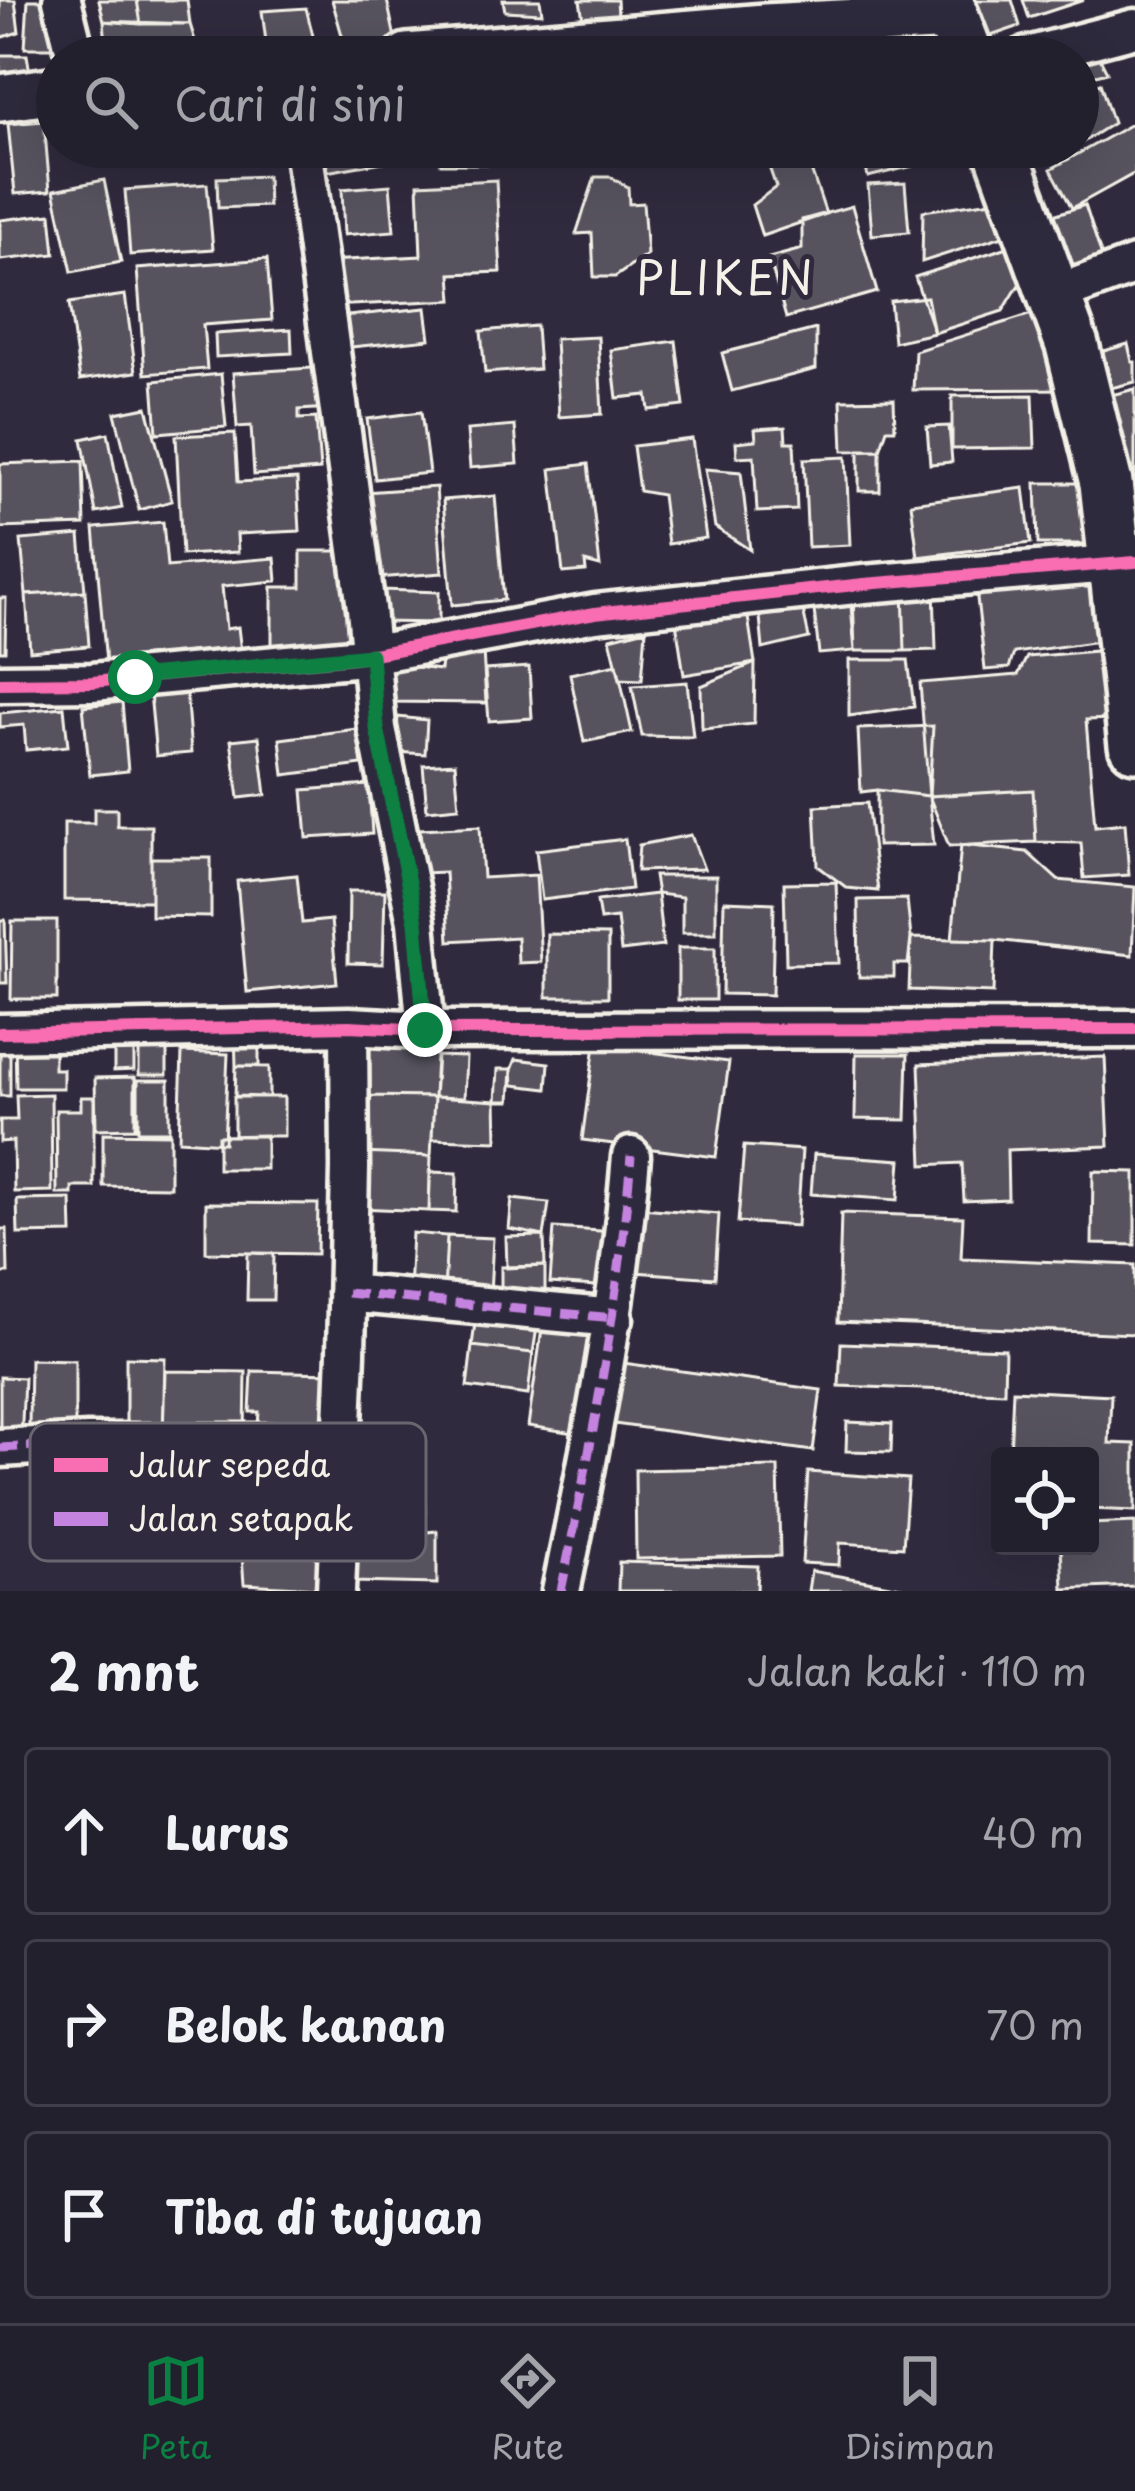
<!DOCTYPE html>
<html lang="id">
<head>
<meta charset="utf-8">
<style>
  :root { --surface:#23202e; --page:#2b2836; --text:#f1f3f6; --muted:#a3a3aa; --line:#403e4a; --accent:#0b8043 }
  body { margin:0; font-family:"Playpen Sans",sans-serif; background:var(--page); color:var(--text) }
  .controls { position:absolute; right:36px; bottom:36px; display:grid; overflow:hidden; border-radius:12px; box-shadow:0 12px 48px #0002 }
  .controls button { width:108px; height:108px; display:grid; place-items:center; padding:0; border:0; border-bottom:3px solid var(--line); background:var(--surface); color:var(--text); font:60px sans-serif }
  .stop { position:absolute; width:36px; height:36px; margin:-27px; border:9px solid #0b8043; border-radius:50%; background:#fff }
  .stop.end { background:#0b8043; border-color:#fff; box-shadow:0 3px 12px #0008 }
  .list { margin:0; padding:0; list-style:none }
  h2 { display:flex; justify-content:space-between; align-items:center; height:156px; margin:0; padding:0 48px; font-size:51px }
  h2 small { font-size:39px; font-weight:400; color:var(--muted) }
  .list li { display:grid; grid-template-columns:78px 1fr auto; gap:36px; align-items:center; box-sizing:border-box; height:168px; margin:0 24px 24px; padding:0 24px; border:3px solid var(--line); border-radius:12px }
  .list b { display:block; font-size:45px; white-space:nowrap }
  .list em { font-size:39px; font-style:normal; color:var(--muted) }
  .icon { flex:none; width:66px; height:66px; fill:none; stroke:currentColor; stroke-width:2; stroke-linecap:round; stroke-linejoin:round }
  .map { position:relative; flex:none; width:1135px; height:1591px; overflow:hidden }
  .search { position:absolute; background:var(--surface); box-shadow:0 12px 48px #0002; left:36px; right:36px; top:36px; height:132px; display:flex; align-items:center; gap:30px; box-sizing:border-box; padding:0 42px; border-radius:66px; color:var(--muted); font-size:45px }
  .sheet { height:732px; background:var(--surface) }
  nav { display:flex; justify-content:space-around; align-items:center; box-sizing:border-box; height:168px; border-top:3px solid var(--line); background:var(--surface); font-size:33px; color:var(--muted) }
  nav a { display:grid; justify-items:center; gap:6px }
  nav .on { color:var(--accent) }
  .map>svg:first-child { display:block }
</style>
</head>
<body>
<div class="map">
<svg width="1135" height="1591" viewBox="0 0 1135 1591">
  <rect width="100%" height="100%" fill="#2f2a3d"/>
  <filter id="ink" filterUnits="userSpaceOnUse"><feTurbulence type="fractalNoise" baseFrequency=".00833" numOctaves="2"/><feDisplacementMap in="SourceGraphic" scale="24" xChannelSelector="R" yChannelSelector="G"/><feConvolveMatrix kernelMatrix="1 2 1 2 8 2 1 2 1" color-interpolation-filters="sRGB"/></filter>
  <g filter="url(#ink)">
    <path fill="#56525f" stroke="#f4f1e8" stroke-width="3" d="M0 0H15L19 32 0 38Z
      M28 0H58L59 48H25Z
      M99 0H137L141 24 104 21Z
      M137 0H187L190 24H141Z
      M332 0H387L396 43 345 46Z
      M503 0H540L542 13 505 11Z
      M580 0H617L618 15 583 19Z
      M969 0H1012L1020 26 982 39Z
      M1023 0H1084L1029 18Z
      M306 8 318 56 268 57 262 11Z
      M104 21 190 24 200 57H107Z
      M1084 27 1107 72 1078 80V57H999Z
      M775 35 777 57H726L723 40Z
      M922 41 926 57H892L890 49Z
      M0 55H27L32 85H0Z
      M1100 83 1113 123 1078 145V91Z
      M44 121 50 191 15 194 8 124Z
      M1135 122V173L1072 208 1051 169Z
      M202 147H296L297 153 203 159Z
      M320 147H409L411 157 326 172Z
      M439 147H483L486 164H441Z
      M733 147H792L794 156 735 160Z
      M861 147H926L930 162 868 177Z
      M1022 147H1073V148L1027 162Z
      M805 152 826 214 762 236 752 205 776 187 768 164Z
      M267 176 268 206 218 208 217 178Z
      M595 177H611L628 187 629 204 643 203 647 255 615 277H594L592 233 576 234Z
      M104 180 121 262 72 272 54 190Z
      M496 180 501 272 451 274 453 300 331 306 328 261 421 256 418 184Z
      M905 183 909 232 872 235 868 185Z
      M207 184 213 249 130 255 125 190Z
      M390 185 394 231 344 235 342 189Z
      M999 200 1006 235 922 262 923 211Z
      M1085 205 1104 263 1066 275 1047 217Z
      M852 206 877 292 786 318 769 258 802 249V220Z
      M51 214 55 254 0 260V220Z
      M1011 246 1022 280 1003 311 934 333 915 277Z
      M267 259 272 320 203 325 207 369 145 374 137 269Z
      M125 295 136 372 80 380 69 303Z
      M927 297 934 333 894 342 890 301Z
      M426 308 430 339 341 348 337 317Z
      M1038 312 1067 389 913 390 915 351Z
      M536 326 539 369 485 373 481 331Z
      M291 329 292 353 216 357 215 334Z
      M816 329V369L732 391 722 353Z
      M598 337 602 414 559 417 555 339Z
      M676 341 684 406 649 410 647 395 617 398 611 350Z
      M1128 344 1132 362H1135V382L1107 389 1097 353Z
      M327 367 330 408 299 410V419L316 418 320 470 254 475 251 426 237 427 233 373Z
      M221 374 226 427 157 433 153 381Z
      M1135 389V499L1129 500 1103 397Z
      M1033 395 1035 448 952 449V396Z
      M894 399 895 429H887L880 450 843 451 841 400Z
      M147 407 172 501 139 510 115 413Z
      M421 412 429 473 375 479 367 419Z
      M515 426 518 464 470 468 467 430Z
      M949 426 952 462 930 464 927 427Z
      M785 427 786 442H794L797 510 757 512 754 456 737 457 736 442 756 440 755 429Z
      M108 433 122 508 96 513 82 439Z
      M235 433 238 482 297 479 300 531 237 534 238 552 182 555 176 436Z
      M692 439 706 538 668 544 662 495 639 491 633 446Z
      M859 450H880V491H859Z
      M846 457 850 545 808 547 804 459Z
      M83 461 85 525 0 528V464Z
      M588 464 600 566 585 562 586 571 563 573 551 469Z
      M705 469 741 472 750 550 715 527Z
      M1036 483H1086L1088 544H1038Z
      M436 487 442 573 377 578 365 492Z
      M1024 488 1031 543 918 557 911 503Z
      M495 496 504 600 452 605 443 500Z
      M163 522 167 567 275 558 277 581 222 586 226 629 238 627 241 652 106 663 94 528Z
      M80 535 85 591 26 595 21 540Z
      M301 551H353L352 655H272V587H301Z
      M1103 578 1107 640 1014 653 1009 668 985 670 976 589Z
      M934 589 936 650 905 651 903 590Z
      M381 590 439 592V623L381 622Z
      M903 590 905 651H855L853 593Z
      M85 591 89 646 30 651 26 595Z
      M0 598H6L5 651H0Z
      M801 600 809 638 763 649 759 606Z
      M746 604 755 663 684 675 675 615Z
      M851 606 855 651 819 654 814 610Z
      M646 629 642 680 620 679 610 638Z
      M442 648 483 650 486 703 390 702 393 664 440 670Z
      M1107 650 1113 719 1086 720 1095 826 1125 823 1129 875 1084 878 1081 843 1036 842 1033 790 929 796 920 683 1018 675 1027 657Z
      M849 660H908L914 707 849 716Z
      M755 663 754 724 702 729 701 686Z
      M617 664 632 732 584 742 570 674Z
      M529 667 532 718 489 721 485 670Z
      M687 682 693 737 642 736 632 686Z
      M186 690 191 753 156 756 150 693Z
      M122 702 128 771 90 775 83 706Z
      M64 707 68 746 26 750 24 725 0 727V713Z
      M398 717 427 720 425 754 395 752Z
      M933 726 929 796 877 790 861 792 858 729Z
      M357 729 362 765 284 775 280 739Z
      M259 737 266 795 239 798 231 740Z
      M455 763 459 807 427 810 423 765Z
      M369 785 372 834 307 838 303 790Z
      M877 790 929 796 934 845 877 846Z
      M1033 790 1036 842 949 846 929 796Z
      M867 803 878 891 847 888 818 866 815 806Z
      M94 809H117V826H151V901L64 900V823H94Z
      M480 826 483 878 536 875 541 962 518 963 517 937 449 941 445 872 422 873 420 829Z
      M691 835 704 869 637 871 639 845Z
      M625 839 631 889 542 900 536 850Z
      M961 845 1027 852 1058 880 1135 887 1132 955 995 940 952 939Z
      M151 858H211V917L151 916Z
      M297 875 302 923 331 920 337 983 247 992 237 881Z
      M654 876H716V933H682V897L657 894Z
      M836 882 839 963 786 964 784 883Z
      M349 891H385L383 964 348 963Z
      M657 894 663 946 621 951 617 918 600 920 597 901Z
      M907 899 911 938 908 964H894V977H859L858 900Z
      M724 901 774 903 772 995 722 994Z
      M0 920H5L7 983H0Z
      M12 921H57V999H11Z
      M547 934 608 935V997H547Z
      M911 938 995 940 993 993 909 990Z
      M678 948H715V1000H678Z
      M235 1032 259 1033V1066H236Z
      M114 1037H134V1070L114 1071Z
      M15 1039H66V1051H54V1069H63V1088H16Z
      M139 1039H167V1075H139Z
      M362 1042H438L434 1097 362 1096Z
      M595 1045 729 1062 716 1157 582 1140Z
      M0 1046H10V1096H0Z
      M182 1052 228 1054 224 1143 179 1140Z
      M856 1054H908L906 1120 855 1119Z
      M436 1056 466 1057 464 1098 434 1097Z
      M1105 1057 1109 1146 1007 1150 1008 1199 964 1201 962 1163 923 1165 919 1064Z
      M516 1059 549 1063 547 1089 513 1085 512 1069Z
      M236 1066 269 1067V1097L235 1096Z
      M498 1069H512L510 1101H496Z
      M135 1077V1128L96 1129 95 1078Z
      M138 1080H169V1131H138Z
      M51 1094 52 1191 14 1192 13 1141 0 1142V1120H17L16 1095Z
      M362 1096 434 1097 431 1156 361 1153Z
      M81 1097H94V1187H72V1194H57L56 1110H81Z
      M234 1097H284V1136H234Z
      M434 1097 496 1101 497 1141 432 1139Z
      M103 1133 170 1134V1187L103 1186Z
      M266 1135V1169H218V1136Z
      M744 1146 802 1150 797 1226 738 1222Z
      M361 1153 431 1156 429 1211 358 1208Z
      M814 1154 901 1160 898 1200 811 1194Z
      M1093 1171 1135 1172V1245L1092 1244Z
      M430 1172 457 1173 456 1212 429 1211Z
      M71 1199 72 1233 18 1234 17 1200Z
      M512 1199 549 1203 544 1236 509 1229Z
      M206 1203 318 1204 317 1254 206 1252Z
      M640 1208 719 1214 715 1278 635 1272Z
      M841 1213 963 1217 961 1258 1135 1265V1334L838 1322Z
      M554 1228 615 1232 611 1287 550 1283Z
      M0 1229H7L8 1273H0Z
      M412 1233 447 1236 444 1292 409 1291Z
      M447 1236 493 1238 490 1294 444 1292Z
      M544 1236 545 1266 507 1268 506 1237Z
      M248 1253 274 1254 273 1300H247Z
      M545 1266V1295L501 1296V1267Z
      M476 1315 538 1321 533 1353 472 1346Z
      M544 1315 604 1323 588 1435 528 1426Z
      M841 1343 1005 1349 1004 1392 839 1386Z
      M472 1346 533 1353 528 1395 467 1387Z
      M126 1357 165 1358 163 1435 126 1432Z
      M30 1359 75 1360V1428L29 1427Z
      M623 1363 821 1390 813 1451 614 1424Z
      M165 1371 246 1372 245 1436 163 1435Z
      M252 1371 331 1373 328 1440 257 1438 259 1412H250Z
      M0 1377 24 1378 21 1444 0 1443Z
      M1013 1390 1111 1395 1109 1443 1135 1444V1511L1090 1509V1456H1010Z
      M847 1422 892 1424 891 1452 846 1451Z
      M778 1467 780 1556 636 1559 635 1470Z
      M808 1472 908 1479 903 1547 840 1543 839 1565 802 1563Z
      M370 1479 424 1487 426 1532 437 1531V1584L352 1582 348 1526H371Z
      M1135 1522V1586L1063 1589 1061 1546H1090V1524Z
      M241 1542 320 1543 318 1588 244 1584Z
      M619 1562 758 1566 757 1591H618Z
      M811 1571 918 1590V1591H808Z"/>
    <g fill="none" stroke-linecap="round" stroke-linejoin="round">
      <g stroke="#f4f1e8" stroke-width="45">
        <path id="minor" d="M62 0 76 57
          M1024 57 1135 28
          M303 147 366 608 377 728 416 922 426 1030
          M1054 295 1135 265
          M0 683 92 682 352 658 595 613 864 584 1135 562
          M0 1033 349 1026 426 1030 1135 1029
          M347 1293 614 1318
          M0 1448 88 1443H342
          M336 1591 346 1353 350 1168 349 1026
          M561 1591C591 1447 619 1303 631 1156"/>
      </g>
      <g stroke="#f4f1e8" stroke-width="54">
        <path id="tertiary" d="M407 57 765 27 953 17
          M0 98 57 90"/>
      </g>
      <g stroke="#f4f1e8" stroke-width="60">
        <path id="secondary" d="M946 0 968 57
          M1000 147 1072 345 1106 483 1135 745"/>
      </g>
      <use href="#minor" stroke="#2f2a3d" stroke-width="36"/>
      <use href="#tertiary" stroke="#2f2a3d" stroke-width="45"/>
      <use href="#secondary" stroke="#2f2a3d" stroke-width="51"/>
      <path stroke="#c483df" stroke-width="9" stroke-dasharray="18 9" stroke-linecap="butt" d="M347 1293 614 1318
        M0 1448 88 1443H342
        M561 1591C591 1447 619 1303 631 1156"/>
      <g stroke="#2f2a3d" stroke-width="20">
        <path id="cycleway" d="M0 683 92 682 352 658 595 613 864 584 1135 562
          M0 1033 349 1026 426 1030 1135 1029"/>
      </g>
      <use href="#cycleway" stroke="#f96db3" stroke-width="12"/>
    </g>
  </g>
  <g fill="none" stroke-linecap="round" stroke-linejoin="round" filter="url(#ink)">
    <path stroke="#0b8043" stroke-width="15" d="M135 677 371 655 377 728 416 922 425 1030"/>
  </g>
  <g text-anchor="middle" stroke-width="10" stroke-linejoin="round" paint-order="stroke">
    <g font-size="45" letter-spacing="3" fill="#f4f1e8" stroke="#2f2a3d">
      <text x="726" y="295">PLIKEN</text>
    </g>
  </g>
  <rect x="30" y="1423" width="396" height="138" rx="18" fill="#2f2a3d" stroke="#6a6670" stroke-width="3"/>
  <rect x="54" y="1458" width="54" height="14" fill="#f96db3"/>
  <rect x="54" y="1512" width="54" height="14" fill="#c483df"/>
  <g font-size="33" fill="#f4f1e8">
    <text x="129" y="1477">Jalur sepeda</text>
    <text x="129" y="1531">Jalan setapak</text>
  </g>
</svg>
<div class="controls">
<button><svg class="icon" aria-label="locate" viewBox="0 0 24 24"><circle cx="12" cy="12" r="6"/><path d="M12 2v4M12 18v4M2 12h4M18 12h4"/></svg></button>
</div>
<div class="stop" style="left:135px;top:677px"></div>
<div class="stop end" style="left:425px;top:1030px"></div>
<div class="search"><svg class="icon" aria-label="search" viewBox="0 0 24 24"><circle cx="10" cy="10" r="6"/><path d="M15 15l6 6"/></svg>Cari di sini</div>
</div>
<section class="sheet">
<h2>2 mnt<small>Jalan kaki · 110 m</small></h2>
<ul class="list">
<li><svg class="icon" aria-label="ahead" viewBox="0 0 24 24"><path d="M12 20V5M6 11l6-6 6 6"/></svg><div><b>Lurus</b></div><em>40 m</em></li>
<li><svg class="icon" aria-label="right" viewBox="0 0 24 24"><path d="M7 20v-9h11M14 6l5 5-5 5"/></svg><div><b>Belok kanan</b></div><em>70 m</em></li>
<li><svg class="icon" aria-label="arrive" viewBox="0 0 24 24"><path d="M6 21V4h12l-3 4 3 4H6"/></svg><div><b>Tiba di tujuan</b></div></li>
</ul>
</section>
<nav>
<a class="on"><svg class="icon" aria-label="map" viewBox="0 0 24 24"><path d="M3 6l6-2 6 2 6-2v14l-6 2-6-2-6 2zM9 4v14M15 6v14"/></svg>Peta</a>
<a><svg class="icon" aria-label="directions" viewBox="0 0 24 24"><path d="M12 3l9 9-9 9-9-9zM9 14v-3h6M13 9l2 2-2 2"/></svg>Rute</a>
<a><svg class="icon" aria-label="saved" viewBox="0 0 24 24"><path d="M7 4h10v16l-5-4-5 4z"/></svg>Disimpan</a>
</nav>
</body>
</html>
